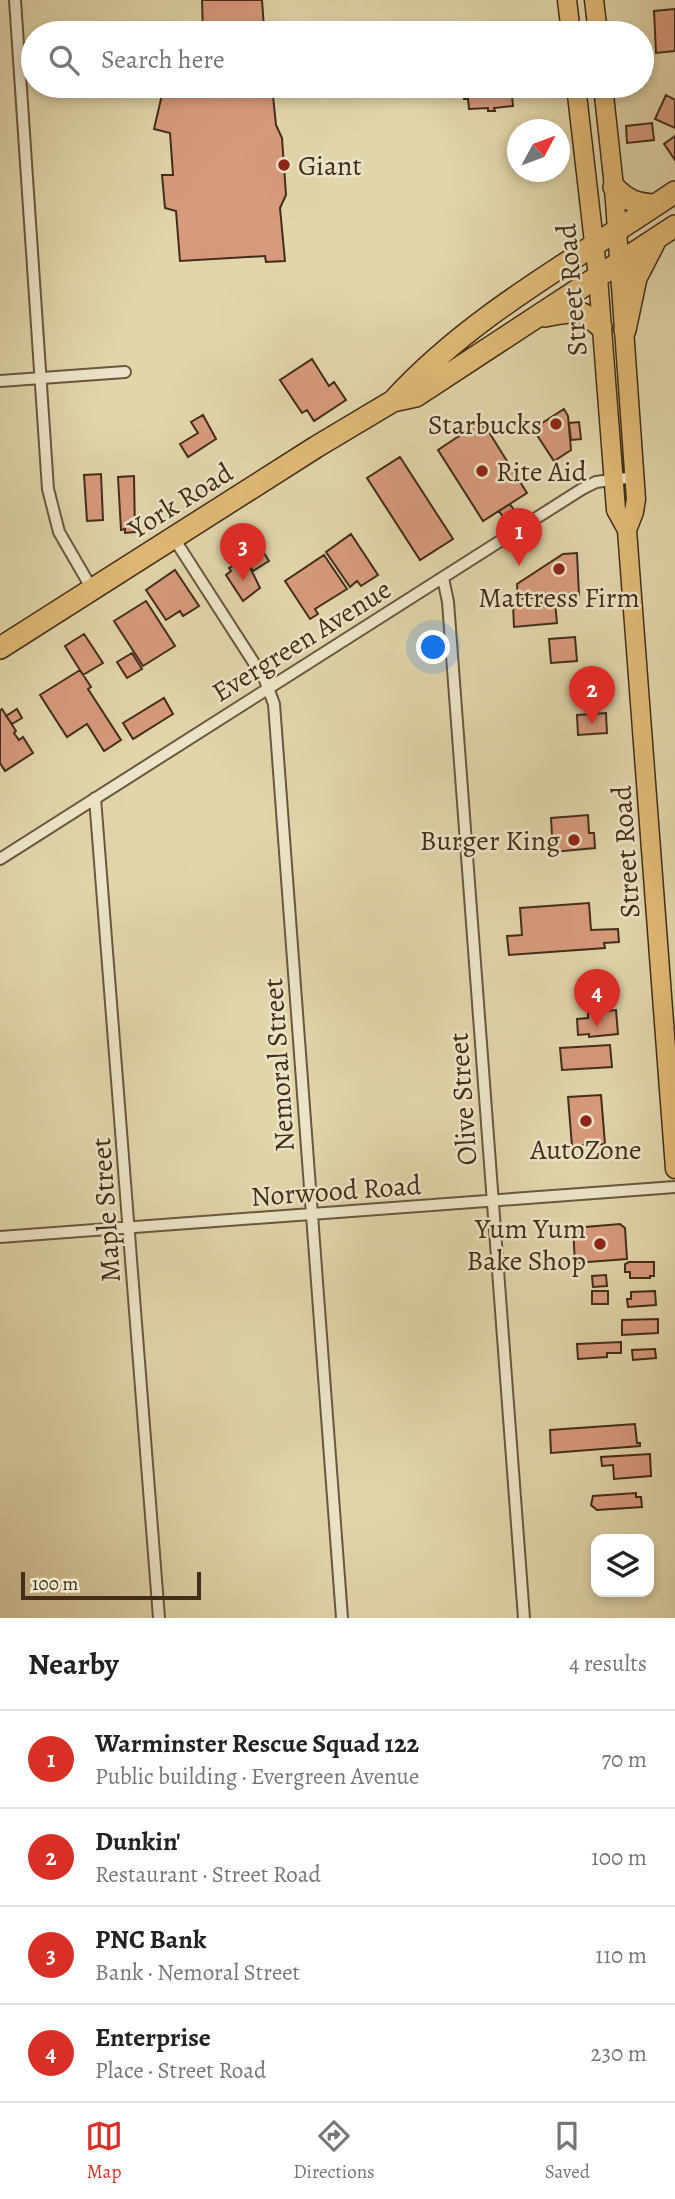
<!DOCTYPE html>
<html lang="en">
<head>
<meta charset="utf-8">
<style>
  :root { --surface:#fff; --page:#f2f2f2; --text:#222; --muted:#767676; --line:#e0e0e0; --accent:#d93025 }
  body { margin:0; font-family:Alegreya,serif; background:var(--page); color:var(--text) }
  .controls { position:absolute; right:21px; bottom:21px; display:grid; overflow:hidden; border-radius:14px; box-shadow:0 4px 10px #0003 }
  .controls button { width:63px; height:63px; display:grid; place-items:center; padding:0; border:0; border-bottom:2px solid var(--line); background:var(--surface); color:var(--text); font:35px sans-serif }
  .compass { position:absolute; left:507px; top:119px; width:63px; height:63px; border-radius:50%; background:var(--surface); box-shadow:0 4px 10px #0003; rotate:49deg }
  .scale { position:absolute; left:21px; bottom:18px; width:180px; box-sizing:border-box; padding-left:7px; border:4px solid #432d1a; border-top:0; font-size:19px; line-height:24px; white-space:nowrap; color:#432d1a; -webkit-text-stroke:5px #ece4c8; paint-order:stroke }
  .you { position:absolute; left:434px; top:648px; width:24px; height:24px; margin:-18px; border:5px solid #fff; border-radius:50%; background:#1a73e8; box-shadow:0 0 0 10px #1a73e833 }
  .badge { display:grid; place-items:center; width:46px; height:46px; border-radius:50%; background:var(--accent); color:#fff; font-size:23px; font-weight:700 }
  .pin { position:absolute; translate:-50% -58px; filter:drop-shadow(0 2px 4px #0008) }
  .pin::after { content:''; position:absolute; top:37px; width:24px; height:21px; background:inherit; clip-path:polygon(0 0,100% 0,50% 100%) }
  .list { margin:0; padding:0; list-style:none }
  h2 { display:flex; justify-content:space-between; align-items:center; height:91px; margin:0; padding:0 28px; font-size:30px }
  h2 small { font-size:23px; font-weight:400; color:var(--muted) }
  .list li { display:grid; grid-template-columns:46px 1fr auto; gap:21px; align-items:center; box-sizing:border-box; height:98px; padding:0 28px; border-top:2px solid var(--line) }
  .list b { display:block; font-size:26px; white-space:nowrap }
  .list p { margin:0; font-size:23px; white-space:nowrap; color:var(--muted) }
  .list em { font-size:23px; font-style:normal; color:var(--muted) }
  .icon { flex:none; width:38px; height:38px; fill:none; stroke:currentColor; stroke-width:2; stroke-linecap:round; stroke-linejoin:round }
  .map { position:relative; flex:none; width:675px; height:1618px; overflow:hidden }
  .search { position:absolute; background:var(--surface); box-shadow:0 4px 10px #0003; left:21px; right:21px; top:21px; height:77px; display:flex; align-items:center; gap:18px; box-sizing:border-box; padding:0 24px; border-radius:38px; color:var(--muted); font-size:26px }
  .sheet { height:483px; background:var(--surface) }
  nav { display:flex; justify-content:space-around; align-items:center; box-sizing:border-box; height:98px; border-top:2px solid var(--line); background:var(--surface); font-size:19px; color:var(--muted) }
  nav a { display:grid; justify-items:center; gap:4px }
  nav .on { color:var(--accent) }
  .map>svg:first-child { display:block }
</style>
</head>
<body>
<div class="map">
<svg width="675" height="1618" viewBox="0 0 675 1618">
  <rect width="100%" height="100%" fill="#e1d5aa"/>
  <filter id="stains"><feTurbulence type="fractalNoise" baseFrequency=".00286" numOctaves="4"/><feColorMatrix values="0 0 0 0 .2 0 0 0 0 .09 0 0 0 0 .02 0 0 0 .5 -.17"/></filter>
  <radialGradient id="worn" r=".72"><stop offset=".6" stop-color="#630" stop-opacity="0"/><stop offset="1" stop-color="#630" stop-opacity=".3"/></radialGradient>
  <path fill="#d79a7c" stroke="#432d1a" stroke-width="2" d="M202 0H262L264 28 267 27V33H201H203Z
    M675 9V51L656 53 654 11Z
    M159 86H272L276 125 282 138 286 195 280 208 285 261 266 262 265 256 180 261 176 211 165 208 162 175H173L170 133 154 129 161 99Z
    M463 86H511L513 106 494 108 495 111H488V108L469 109 468 99H464Z
    M666 95 675 100V128L655 119Z
    M652 123 654 140 627 143 626 126Z
    M675 136V160L664 144Z
    M312 359 329 386 334 382 346 400 314 421 307 410 302 413 280 380Z
    M564 409 568 416 571 450 554 461 533 429Z
    M203 415 216 439 188 457 180 444 198 433 191 422Z
    M579 422 581 439 571 440 569 423Z
    M480 425 487 429 527 493 483 521 438 450 474 426Z
    M400 457 453 539 420 560 367 478Z
    M101 474 103 520 87 521 84 475Z
    M134 476 135 532 125 533V529L121 530 118 477Z
    M510 504 514 510 503 517 499 511Z
    M351 534 378 575 361 586 357 581 350 587 326 552Z
    M264 553 269 561 253 571 248 563Z
    M577 553 579 595 518 599 517 584 563 554Z
    M324 555 347 589 315 609 318 614 310 619 285 581Z
    M247 561 260 588 243 601 226 575 231 571 229 568 239 562 241 565Z
    M175 570 199 606 183 616 180 611 166 620 146 590Z
    M146 601 175 646 143 666 114 621Z
    M555 602 557 623 514 627 513 605Z
    M84 634 103 663 83 675 65 646Z
    M575 637 577 661 551 663 549 639Z
    M132 653 142 669 127 678 117 662Z
    M80 670 91 687 88 689 121 740 104 751 87 724 67 737 40 695Z
    M164 698 173 714 133 739 123 723Z
    M2 709 16 731 14 733 19 740 23 737 33 753 5 771 0 763V710Z
    M17 709 22 718 12 724 6 716Z
    M606 713 607 733 578 735 577 715Z
    M588 815 589 833H594L595 848 553 852 551 818Z
    M589 903 591 930 618 929 619 942 604 943 605 948 509 955 507 936 522 935 520 908Z
    M616 1010 618 1034 589 1037V1034L578 1035 577 1019 588 1018V1013Z
    M610 1045 612 1067 562 1070 560 1048Z
    M601 1095 605 1144 572 1146 568 1097Z
    M620 1224 625 1228 627 1259 575 1263 573 1228Z
    M629 1262H654V1276H650V1278H630V1272H625V1264Z
    M606 1275 607 1286 593 1287 592 1276Z
    M592 1291H608V1304H592Z
    M655 1291 656 1305 628 1307 627 1299H631V1292Z
    M658 1319V1333L622 1335V1320Z
    M621 1342V1353H607V1357L578 1359 577 1344Z
    M655 1349 656 1358 633 1360 632 1350Z
    M635 1424 637 1443H640V1446L551 1453 550 1430Z
    M650 1454 651 1476 614 1479 613 1465 602 1466 601 1457Z
    M636 1493V1497H641L642 1507 597 1510 591 1505 593 1496Z"/>
  <g fill="none" stroke-linecap="round" stroke-linejoin="round">
    <g stroke="#6a573e" stroke-width="14">
      <path id="street" d="M15 0 48 489 59 532 92 589
        M0 381 125 372
        M173 537 265 680 274 704 342 1618
        M443 578 448 602 524 1618
        M95 798 159 1618
        M0 859 582 489 596 482 634 477
        M0 1237 675 1187"/>
    </g>
    <g stroke="#432d1a" stroke-width="21">
      <path id="primary" d="M567 0 571 33
        M594 0 598 33
        M576 86 598 277 616 510 627 530
        M603 86 614 187 636 499 634 512 627 530 675 1169"/>
    </g>
    <g stroke="#432d1a" stroke-width="24">
      <path id="highway" d="M614 187C627 201 637 204 655 205
        M545 316C571 311 580 307 601 327
        M625 330 636 278 654 243
        M393 401C472 314 579 258 675 192
        M0 648 316 447 393 401 416 396 675 226"/>
    </g>
    <use href="#street" stroke="#ece4c8" stroke-width="10"/>
    <use href="#primary" stroke="#e0ba75" stroke-width="18"/>
    <use href="#highway" stroke="#e0ba75" stroke-width="21"/>
  </g>
  <g fill="#8f2418" stroke="#ece4c8" stroke-width="2.5">
    <circle cx="284" cy="165" r="7"/>
    <circle cx="556" cy="424" r="7"/>
    <circle cx="482" cy="471" r="7"/>
    <circle cx="559" cy="569" r="7"/>
    <circle cx="574" cy="840" r="7"/>
    <circle cx="586" cy="1121" r="7"/>
    <circle cx="600" cy="1244" r="7"/>
  </g>
  <g text-anchor="middle" stroke-width="5" stroke-linejoin="round" paint-order="stroke">
    <g font-size="28" fill="#432d1a" stroke="#ece4c8" text-anchor="end">
      <text x="298" y="175" text-anchor="start">Giant</text>
      <text x="542" y="434">Starbucks</text>
      <text x="496" y="481" text-anchor="start">Rite Aid</text>
      <text x="559" y="607" text-anchor="middle">Mattress Firm</text>
      <text x="560" y="850">Burger King</text>
      <text x="586" y="1159" text-anchor="middle">AutoZone</text>
      <text x="586" y="1238">Yum Yum<tspan x="586" dy="32">Bake Shop</tspan></text>
    </g>
    <g font-size="28" fill="#432d1a" stroke="#ece4c8">
      <text transform="translate(571 290) rotate(-95)" y="10">Street Road</text>
      <text transform="translate(180 500) rotate(-32)" y="10">York Road</text>
      <text transform="translate(301 640) rotate(-32)" y="10">Evergreen Avenue</text>
      <text transform="translate(625 852) rotate(-94)" y="10">Street Road</text>
      <text transform="translate(278 1065) rotate(-94)" y="10">Nemoral Street</text>
      <text transform="translate(462 1099) rotate(-94)" y="10">Olive Street</text>
      <text transform="translate(336 1190) rotate(-4)" y="10">Norwood Road</text>
      <text transform="translate(105 1210) rotate(-94)" y="10">Maple Street</text>
    </g>
  </g>
  <rect width="100%" height="100%" filter="url(#stains)"/>
  <rect width="100%" height="100%" fill="url(#worn)"/>
</svg>
<div class="controls">
<button><svg class="icon" aria-label="layers" viewBox="0 0 24 24"><path d="M12 4l9 5-9 5-9-5zM3 14l9 5 9-5"/></svg></button>
</div>
<svg class="compass" viewBox="-18 -18 36 36"><path d="M0-13l5 13h-10z" fill="#e53935"/><path d="M0 13l5-13h-10z" fill="#767676"/></svg>
<div class="scale">100 m</div>
<div class="you"></div>
<div class="pin badge" style="left:519px;top:566px">1</div>
<div class="pin badge" style="left:592px;top:724px">2</div>
<div class="pin badge" style="left:243px;top:581px">3</div>
<div class="pin badge" style="left:597px;top:1027px">4</div>
<div class="search"><svg class="icon" aria-label="search" viewBox="0 0 24 24"><circle cx="10" cy="10" r="6"/><path d="M15 15l6 6"/></svg>Search here</div>
</div>
<section class="sheet">
<h2>Nearby<small>4 results</small></h2>
<ul class="list">
<li><span class="badge">1</span><div><b>Warminster Rescue Squad 122</b><p>Public building · Evergreen Avenue</p></div><em>70 m</em></li>
<li><span class="badge">2</span><div><b>Dunkin'</b><p>Restaurant · Street Road</p></div><em>100 m</em></li>
<li><span class="badge">3</span><div><b>PNC Bank</b><p>Bank · Nemoral Street</p></div><em>110 m</em></li>
<li><span class="badge">4</span><div><b>Enterprise</b><p>Place · Street Road</p></div><em>230 m</em></li>
</ul>
</section>
<nav>
<a class="on"><svg class="icon" aria-label="map" viewBox="0 0 24 24"><path d="M3 6l6-2 6 2 6-2v14l-6 2-6-2-6 2zM9 4v14M15 6v14"/></svg>Map</a>
<a><svg class="icon" aria-label="directions" viewBox="0 0 24 24"><path d="M12 3l9 9-9 9-9-9zM9 14v-3h6M13 9l2 2-2 2"/></svg>Directions</a>
<a><svg class="icon" aria-label="saved" viewBox="0 0 24 24"><path d="M7 4h10v16l-5-4-5 4z"/></svg>Saved</a>
</nav>
</body>
</html>
